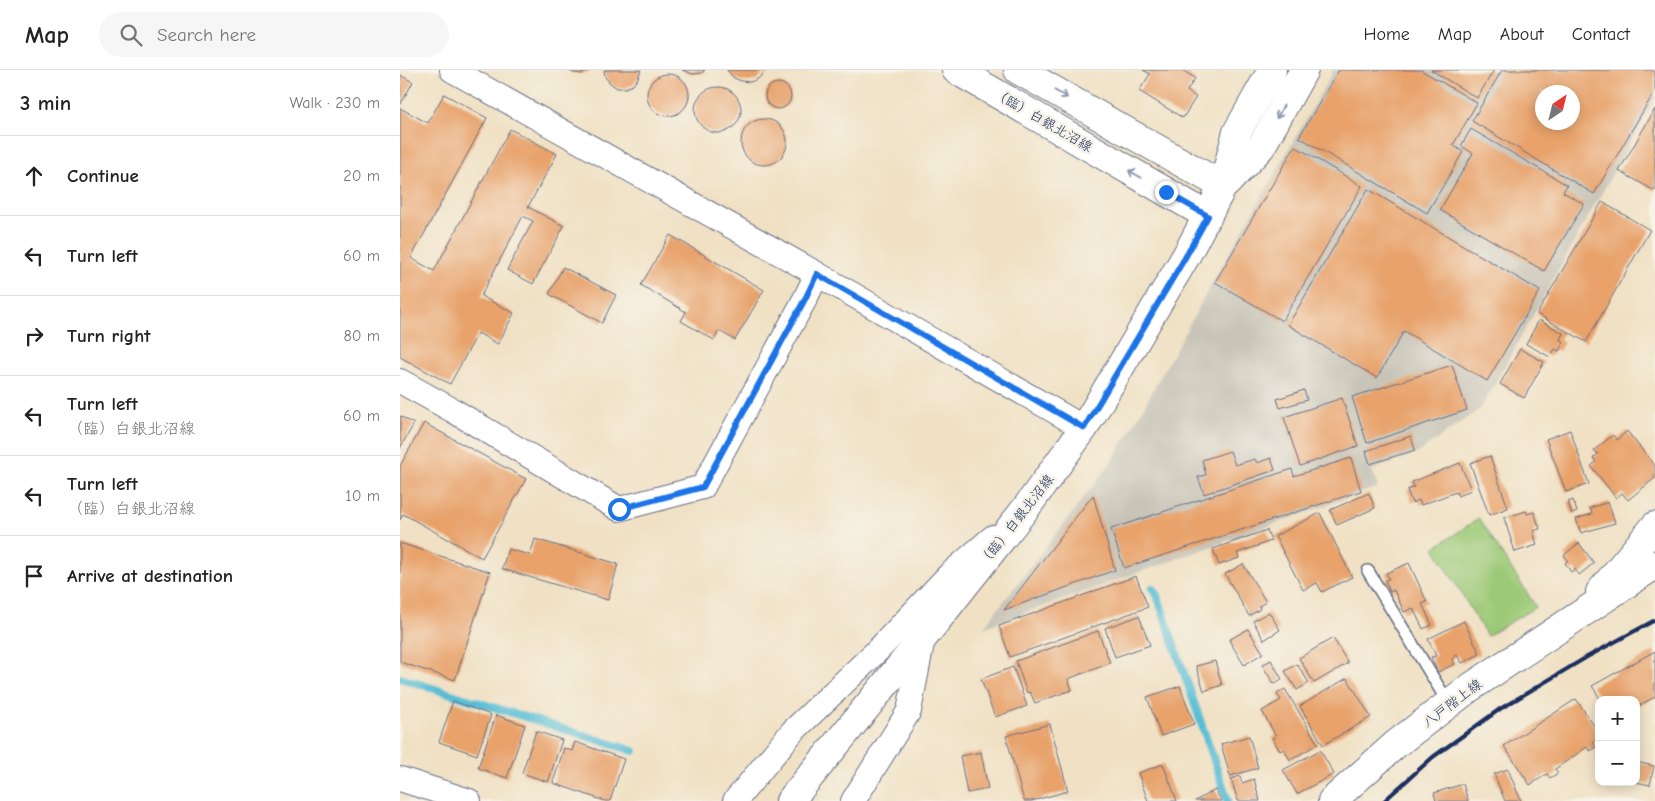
<!DOCTYPE html>
<html lang="en">
<head>
<meta charset="utf-8">
<style>
  :root { --surface:#fff; --page:#f6f6f6; --text:#222; --muted:#767676; --line:#e0e0e0 }
  body { margin:0; font-family:"Comic Neue","Klee One",sans-serif; background:var(--page); color:var(--text) }
  .controls { position:absolute; right:15px; bottom:15px; display:grid; overflow:hidden; border-radius:10px; box-shadow:0 2px 12px #0003 }
  .controls button { width:45px; height:45px; display:grid; place-items:center; padding:0; border:0; border-bottom:1px solid var(--line); background:var(--surface); color:var(--text); font:25px sans-serif }
  .compass { position:absolute; left:1135px; top:15px; width:45px; height:45px; border-radius:50%; background:var(--surface); box-shadow:0 2px 12px #0003; rotate:35deg }
  .stop { position:absolute; width:15px; height:15px; margin:-11px; border:4px solid #1a73e8; border-radius:50%; background:#fff }
  .stop.end { background:#1a73e8; border-color:#fff; box-shadow:0 1px 5px #0008 }
  .list { margin:0; padding:0; list-style:none }
  h2 { display:flex; justify-content:space-between; align-items:center; height:65px; margin:0; padding:0 20px; font-size:21px }
  h2 small { font-size:16px; font-weight:400; color:var(--muted) }
  .list li { display:grid; grid-template-columns:32px 1fr auto; gap:15px; align-items:center; box-sizing:border-box; height:80px; padding:0 20px; border-top:1px solid var(--line) }
  .list b { display:block; font-size:19px; white-space:nowrap }
  .list p { margin:0; font-size:16px; white-space:nowrap; color:var(--muted) }
  .list em { font-size:16px; font-style:normal; color:var(--muted) }
  .icon { flex:none; width:28px; height:28px; fill:none; stroke:currentColor; stroke-width:2; stroke-linecap:round; stroke-linejoin:round }
  .map { position:relative; flex:none; width:1255px; height:731px; overflow:hidden }
  header { display:flex; align-items:center; gap:30px; box-sizing:border-box; height:70px; padding:0 25px; background:var(--surface); border-bottom:1px solid var(--line) }
  header strong { font-size:24px }
  nav { display:flex; gap:28px; margin-inline-start:auto; font-size:18px }
  .search { width:350px; height:45px; background:var(--page); display:flex; align-items:center; gap:12px; box-sizing:border-box; padding:0 18px; border-radius:28px; color:var(--muted); font-size:19px }
  main { display:flex }
  aside { flex:1; background:var(--surface) }
  .map>svg:first-child { display:block }
</style>
</head>
<body>
<header>
<strong>Map</strong>
<div class="search"><svg class="icon" aria-label="search" viewBox="0 0 24 24"><circle cx="10" cy="10" r="6"/><path d="M15 15l6 6"/></svg>Search here</div>
<nav><a>Home</a><a>Map</a><a>About</a><a>Contact</a></nav>
</header>
<main>
<aside>
<h2>3 min<small>Walk · 230 m</small></h2>
<ul class="list">
<li><svg class="icon" aria-label="ahead" viewBox="0 0 24 24"><path d="M12 20V5M6 11l6-6 6 6"/></svg><div><b>Continue</b></div><em>20 m</em></li>
<li><svg class="icon" aria-label="left" viewBox="0 0 24 24"><path d="M17 20v-9H6M10 6l-5 5 5 5"/></svg><div><b>Turn left</b></div><em>60 m</em></li>
<li><svg class="icon" aria-label="right" viewBox="0 0 24 24"><path d="M7 20v-9h11M14 6l5 5-5 5"/></svg><div><b>Turn right</b></div><em>80 m</em></li>
<li><svg class="icon" aria-label="left" viewBox="0 0 24 24"><path d="M17 20v-9H6M10 6l-5 5 5 5"/></svg><div><b>Turn left</b><p>（臨）白銀北沼線</p></div><em>60 m</em></li>
<li><svg class="icon" aria-label="left" viewBox="0 0 24 24"><path d="M17 20v-9H6M10 6l-5 5 5 5"/></svg><div><b>Turn left</b><p>（臨）白銀北沼線</p></div><em>10 m</em></li>
<li><svg class="icon" aria-label="arrive" viewBox="0 0 24 24"><path d="M6 21V4h12l-3 4 3 4H6"/></svg><div><b>Arrive at destination</b></div></li>
</ul>
</aside>
<div class="map">
<svg width="1255" height="731" viewBox="0 0 1255 731">
  <rect width="100%" height="100%" fill="#f7f3e8"/>
  <filter id="ink" filterUnits="userSpaceOnUse"><feTurbulence type="fractalNoise" baseFrequency=".02" numOctaves="2"/><feDisplacementMap in="SourceGraphic" scale="10" xChannelSelector="R" yChannelSelector="G"/><feConvolveMatrix kernelMatrix="1 2 1 2 8 2 1 2 1" color-interpolation-filters="sRGB"/></filter>
  <filter id="wash" filterUnits="userSpaceOnUse"><feTurbulence type="fractalNoise" baseFrequency=".0096" numOctaves="4" result="noise"/><feDisplacementMap in="SourceGraphic" scale="20" xChannelSelector="R" yChannelSelector="G"/><feGaussianBlur stdDeviation="1.12" result="paint"/><feColorMatrix in="noise" values="0 0 0 0 0 0 0 0 0 0 0 0 0 0 0 0 0 1.4 0 .05"/><feComposite in="paint" operator="in"/></filter>
  <g filter="url(#wash)">
    <rect width="100%" height="100%" fill="#f0e1c4"/>
    <path fill="#c8c4b8" fill-rule="evenodd" d="M934 0H1255V28L1081 338 1018 383 972 400 978 417 583 558 708 397 731 360 810 217ZM1142 22H1172V52H1142Z"/>
    <path fill="#9cc976" stroke="#5c7c6a" d="M1079 448 1136 537 1087 566 1034 478Z"/>
    <g fill="none" stroke-linecap="round" stroke-linejoin="round">
      <path stroke="#57bed5" stroke-width="8" d="M752 518 757 525 828 731
        M0 608 234 681"/>
    </g>
    <g id="blocks">
      <path fill="#e8a26a" fill-rule="evenodd" d="M167 0H191L182 4 174 3Z
        M204 0H241L238 8 233 15 225 18H217L210 13 205 7Z
        M282 0H305L302 3 293 4Z
        M327 0H366L358 9 350 12 341 11 334 8Z
        M743 0H782L795 8 787 21 796 27 783 48 739 21 750 4Z
        M939 0H1021L1077 33 1053 75 1063 82 1027 143 899 67Z
        M1031 0H1094L1077 28Z
        M1102 0H1252L1255 2V21L1194 124 1072 51ZM1142 22H1172V52H1142Z
        M247 25a21 21 0 1 1 42 0a21 21 0 1 1-42 0Z
        M0 5 13 12 0 35Z
        M365 26a13 13 0 1 1 26 0a13 13 0 1 1-26 0Z
        M295 40a23 23 0 1 1 46 0a23 23 0 1 1-46 0Z
        M44 24 87 48 11 188 34 201 110 59 157 84 128 137 164 156 133 214 107 200 133 151 123 146 81 226 114 243 98 274 78 263 50 314 0 287V38L28 53Z
        M1255 39V121L1219 101Z
        M341 72a23 23 0 1 1 46 0a23 23 0 1 1-46 0Z
        M1071 59 1167 115 1163 122 1184 134 1144 201 1040 140 1073 83 1061 76Z
        M895 76 962 116 882 251 815 212Z
        M968 119 1140 221 1087 311 1004 261 977 308 888 255Z
        M1202 132 1250 160 1186 272 1137 244Z
        M270 165 364 220 335 270 319 261 314 270 281 251 286 242 241 215Z
        M163 197 216 225 202 253 149 224Z
        M1139 250 1163 263 1160 270 1164 272 1159 281 1155 279 1150 287 1126 274Z
        M1120 279 1144 292 1124 328 1100 314Z
        M1052 295 1067 340 967 373 952 327Z
        M904 320 907 330 880 338 877 329Z
        M942 328 958 376 900 396 884 347Z
        M0 346 14 354 0 378Z
        M24 353 126 409 82 488 3 444 0 450V396Z
        M1170 360 1189 414 1166 422 1146 369Z
        M1227 361 1255 396V408L1228 430 1222 423 1216 428 1191 396 1196 392 1193 388 1198 384 1194 380 1213 365 1217 370Z
        M1011 366 1015 380 970 394 966 381Z
        M830 381 835 395 855 389 857 393 871 388 875 400 804 424 798 407 806 405 802 390Z
        M1090 386 1108 438 1089 445 1070 393Z
        M951 388 961 421 724 498 711 459 892 399 894 406Z
        M1060 393 1071 420 1058 426 1056 422 1021 435 1019 430 1012 433 1007 420 1014 417 1012 412Z
        M969 423 975 438 937 455 930 440Z
        M693 425 715 500 604 540Z
        M1173 430 1177 442 1172 444 1168 432Z
        M1208 432 1215 453 1181 463 1176 449 1192 444 1190 438Z
        M1126 441 1127 444 1134 442 1140 459 1133 461 1137 475 1115 482 1104 448Z
        M920 443 952 507 922 522 917 513 903 520 875 466Z
        M867 460 871 471 837 483 839 488 819 495 813 479Z
        M135 469 218 494 208 530 102 499 108 479 130 485Z
        M0 473 90 502 55 610 0 592Z
        M1179 473 1194 493 1179 505 1175 499 1171 502 1165 493 1168 490 1164 485Z
        M1009 493 1027 532 1022 534 1032 555 1023 559 1013 538 1004 542 994 520 990 522 985 510 989 509 986 503Z
        M843 494 866 532 859 536 860 539 849 546 825 504Z
        M736 506 748 537 610 587 599 556Z
        M869 542 880 560 864 570 853 551Z
        M739 546 750 575 715 587 705 558Z
        M1064 551 1080 584 1062 593 1057 585 1052 589 1055 594 1038 602 1031 587 1036 586 1028 569Z
        M848 559 863 583 844 595 829 570Z
        M698 561 710 593 668 609 672 620 635 633 630 622 627 623 616 591Z
        M933 568 948 593 914 613 899 588Z
        M1255 581V627L1236 637V630H1201L1192 616Z
        M871 590 882 609 874 614 862 595Z
        M815 591 822 615 804 621 796 596Z
        M897 594 909 613 897 620 885 601Z
        M613 597 627 636 595 647 581 609Z
        M947 608 971 647 923 675 900 636Z
        M780 616 794 654 761 666 747 627Z
        M885 619 918 674 890 690 884 679 880 681 872 668 876 666 862 641 881 630 877 624Z
        M1176 629 1199 663V669L1193 673 1196 677 1190 681 1187 677 1155 699 1158 703 1150 708 1147 704 1130 715 1104 676Z
        M53 631 91 645 77 685 39 672Z
        M96 645 125 655 107 708 78 698Z
        M650 654 668 721 632 731H624L606 666Z
        M136 661 162 670 148 712 122 703Z
        M849 666 858 698 830 706 821 674Z
        M175 672 224 689 210 731H205L153 713 164 678 172 681Z
        M920 680 934 704 897 724 883 700Z
        M581 682 588 719 567 723 560 686Z
        M1236 692 1254 696 1250 715 1236 712Z
        M763 694 777 731H748L738 703Z
        M1108 699 1121 731H1105L1094 704Z
        M840 706 842 713 854 709 860 731H838L831 709Z
        M1063 714 1068 731H1036L1034 723Z
        M815 720 822 731H795Z"/>
    </g>
  </g>
  <g filter="url(#ink)">
    <use href="#blocks" fill-opacity="0" stroke="#666d82" stroke-width="1"/>
    <g fill="none" stroke-linecap="round" stroke-linejoin="round">
      <g stroke="#666d82" stroke-width="14">
        <path id="service" d="M968 501 1049 634"/>
      </g>
      <g stroke="#666d82" stroke-width="26">
        <path id="minor" d="M52 0 417 204 684 358
          M0 311 54 341 219 439 303 417 405 229 417 204
          M0 709 69 731
          M335 731 392 662 479 579 549 505 593 467
          M453 731 509 641 523 568"/>
      </g>
      <g stroke="#666d82" stroke-width="30">
        <path id="tertiary" d="M556 0 808 146
          M618 0 823 116
          M826 114 861 77 904 0
          M390 731 523 568 626 438 684 358 786 186 823 116 837 62 872 0"/>
      </g>
      <g stroke="#666d82" stroke-width="30">
        <path id="primary" d="M1200 522 1255 456
          M932 731 996 674 1068 619 1255 495"/>
      </g>
      <use href="#service" stroke="#fff" stroke-width="11"/>
      <use href="#minor" stroke="#fff" stroke-width="24"/>
      <use href="#tertiary" stroke="#fff" stroke-width="28"/>
      <use href="#primary" stroke="#fff" stroke-width="28"/>
      <path stroke="#1b2f5e" stroke-width="4" d="M984 731 1033 687 1100 639 1187 587 1255 550"/>
    </g>
    <defs><path id="oneway-shaft" d="M-6 0H5M1.5-3L5.5 0L1.5 3" fill="none" stroke-width="1.6" stroke-linecap="round" stroke-linejoin="round" transform="scale(1.25)"/></defs>
    <g stroke="#8d97ae">
      <use href="#oneway-shaft" transform="translate(661 24) rotate(30)"/>
      <use href="#oneway-shaft" transform="translate(880 42) rotate(119)"/>
      <use href="#oneway-shaft" transform="translate(735 104) rotate(-150)"/>
    </g>
  </g>
  <g fill="none" stroke-linecap="round" stroke-linejoin="round" filter="url(#ink)">
    <path stroke="#1a73e8" stroke-width="6" d="M219 439 303 417 405 229 417 204 684 358 786 186 808 146 766 122"/>
  </g>
  <g text-anchor="middle" stroke-width="5" stroke-linejoin="round" paint-order="stroke">
    <g font-size="14" fill="#1b2f5e" stroke="#f7f3e8">
      <text transform="translate(643 50) rotate(30)" y="5">（臨）白銀北沼線</text>
      <text transform="translate(616 450) rotate(-52)" y="5">（臨）白銀北沼線</text>
      <text transform="translate(1052 633) rotate(-37)" y="5">八戸階上線</text>
    </g>
  </g>
</svg>
<div class="controls">
<button>+</button>
<button>−</button>
</div>
<svg class="compass" viewBox="-18 -18 36 36"><path d="M0-13l5 13h-10z" fill="#e53935"/><path d="M0 13l5-13h-10z" fill="#767676"/></svg>
<div class="stop" style="left:219px;top:439px"></div>
<div class="stop end" style="left:766px;top:122px"></div>
</div>
</main>
</body>
</html>
